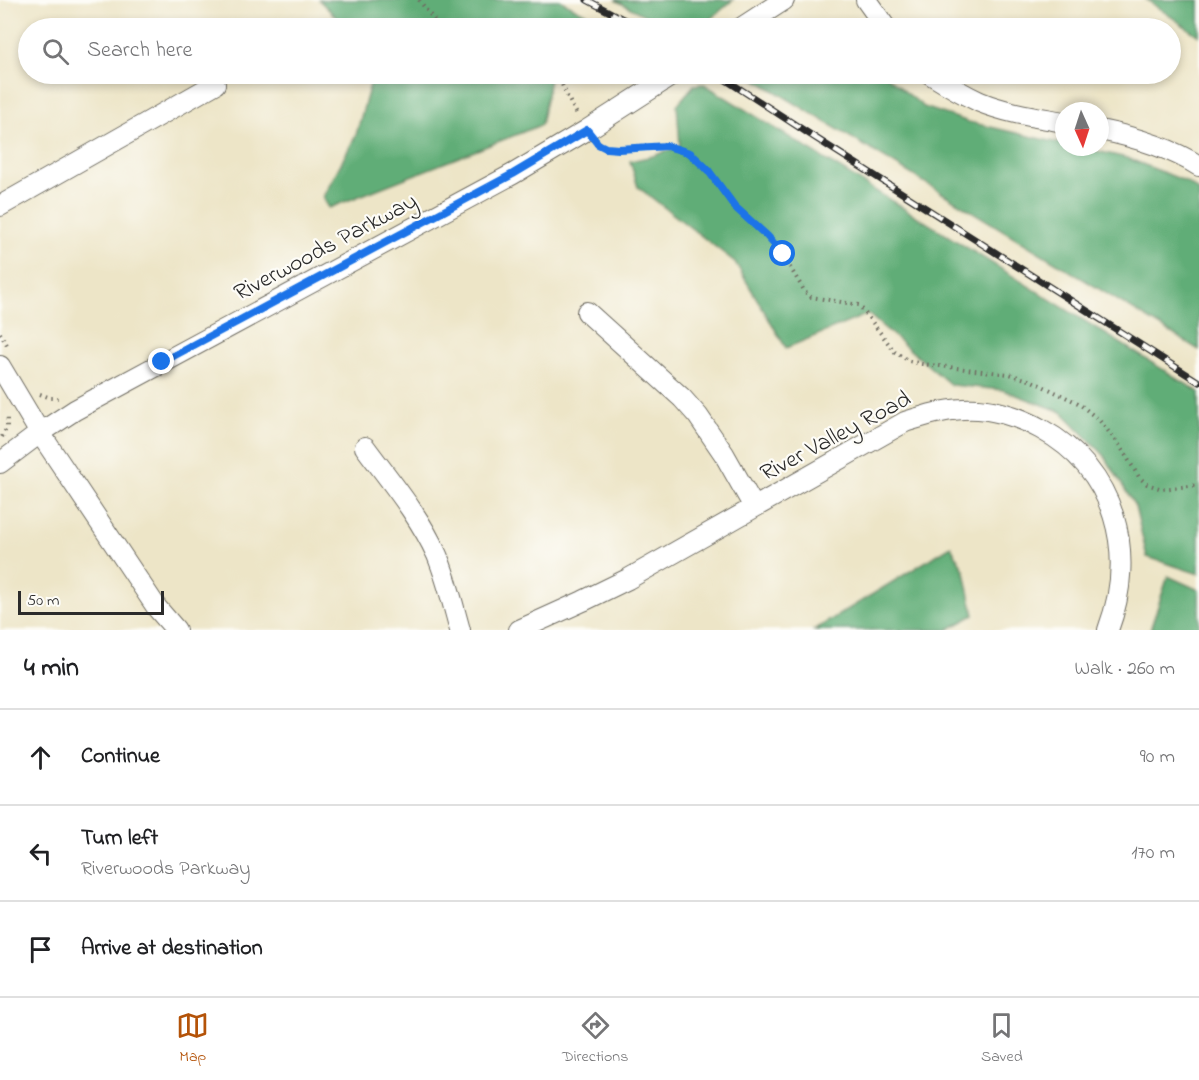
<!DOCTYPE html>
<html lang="en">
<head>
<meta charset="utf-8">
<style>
  :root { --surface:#fff; --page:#f6f6f6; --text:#202124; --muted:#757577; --line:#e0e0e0; --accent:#b45309 }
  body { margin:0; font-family:"Indie Flower",sans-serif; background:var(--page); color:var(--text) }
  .compass { position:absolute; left:1055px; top:102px; width:54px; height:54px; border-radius:50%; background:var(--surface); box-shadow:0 3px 9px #0003; rotate:177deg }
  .scale { position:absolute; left:18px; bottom:15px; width:146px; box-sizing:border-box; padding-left:6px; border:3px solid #2b2b2b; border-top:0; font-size:16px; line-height:21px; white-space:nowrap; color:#2b2b2b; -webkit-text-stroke:4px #fdfcf7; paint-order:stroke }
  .stop { position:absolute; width:18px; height:18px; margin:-14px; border:4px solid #1a73e8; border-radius:50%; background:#fff }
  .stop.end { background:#1a73e8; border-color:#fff; box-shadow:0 2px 6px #0008 }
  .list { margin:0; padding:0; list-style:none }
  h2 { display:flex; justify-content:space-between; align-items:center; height:78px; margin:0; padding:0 24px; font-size:26px }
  h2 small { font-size:20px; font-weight:400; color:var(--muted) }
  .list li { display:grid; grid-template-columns:39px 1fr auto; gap:18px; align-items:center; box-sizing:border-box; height:96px; padding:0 24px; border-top:2px solid var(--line) }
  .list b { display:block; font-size:22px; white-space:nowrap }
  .list p { margin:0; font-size:20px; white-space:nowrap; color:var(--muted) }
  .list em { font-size:20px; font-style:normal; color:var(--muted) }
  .icon { flex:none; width:33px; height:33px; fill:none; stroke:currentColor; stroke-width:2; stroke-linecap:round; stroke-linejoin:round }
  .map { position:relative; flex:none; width:1199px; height:630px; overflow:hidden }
  .search { position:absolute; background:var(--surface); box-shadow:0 3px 9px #0003; left:18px; right:18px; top:18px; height:66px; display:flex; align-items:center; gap:15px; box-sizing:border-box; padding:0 21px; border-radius:33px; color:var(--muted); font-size:22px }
  .sheet { height:366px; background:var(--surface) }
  nav { display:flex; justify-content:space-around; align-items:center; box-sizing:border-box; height:84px; border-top:2px solid var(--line); background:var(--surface); font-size:16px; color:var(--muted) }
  nav a { display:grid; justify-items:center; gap:3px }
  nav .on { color:var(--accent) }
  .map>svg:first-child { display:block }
</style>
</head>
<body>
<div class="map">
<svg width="1199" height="630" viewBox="0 0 1199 630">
  <rect width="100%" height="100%" fill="#fdfcf7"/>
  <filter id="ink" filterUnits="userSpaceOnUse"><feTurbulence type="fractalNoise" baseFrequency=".0167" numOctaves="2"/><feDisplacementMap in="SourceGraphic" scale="12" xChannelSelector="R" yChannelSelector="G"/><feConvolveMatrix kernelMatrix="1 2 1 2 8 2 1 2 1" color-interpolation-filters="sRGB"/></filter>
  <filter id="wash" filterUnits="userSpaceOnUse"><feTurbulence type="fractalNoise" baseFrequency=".008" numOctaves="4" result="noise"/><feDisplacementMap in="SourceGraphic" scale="24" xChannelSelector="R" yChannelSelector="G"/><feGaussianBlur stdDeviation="1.35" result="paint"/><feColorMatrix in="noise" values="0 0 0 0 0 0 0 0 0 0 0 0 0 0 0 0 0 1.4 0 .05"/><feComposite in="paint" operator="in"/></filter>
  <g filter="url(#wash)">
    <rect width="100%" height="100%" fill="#ede5c7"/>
    <path fill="#61ad77" stroke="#466c51" stroke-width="1.5" d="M319 0H560L613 28H347Z
      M615 0H733C722 9 711 20 699 27 681 38 633 9 615 0Z
      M1147 0H1199V36Z
      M368 74H570L550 79 541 125 329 208 323 197 356 135 371 81Z
      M747 74H884L924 107 969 122 1064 144V147H1080L1127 158 1185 181 1199 191V350Z
      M704 84 1199 392V574L1147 557 1135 506 1104 455 1062 412 1003 390 951 385 868 314 786 348 735 262 638 187 630 161 653 156 680 146 677 105 694 85Z
      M951 546 965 572 974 615 947 630H814Z
      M1168 576 1199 590V630H1150Z"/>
  </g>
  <g filter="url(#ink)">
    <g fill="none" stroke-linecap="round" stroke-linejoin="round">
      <g stroke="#6f6c62" stroke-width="22">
        <path id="minor" d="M866 0 886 28
          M741 28 784 0
          M930 74C946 84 963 94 980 102 1007 113 1036 117 1064 122
          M1100 130C1135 137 1169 147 1199 166
          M0 206 215 84
          M587 312 682 398 698 416 724 454 754 507
          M0 366 40 433 157 608 176 630
          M365 447C390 481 419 515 437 555 447 579 453 605 460 630
          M0 463 40 433 75 410 513 174 587 130 674 74
          M519 630 583 601 628 579 905 422C924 416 942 410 963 409 989 407 1018 416 1041 429 1116 470 1137 553 1108 630"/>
      </g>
      <path stroke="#6f6c62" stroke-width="4" stroke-dasharray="1.5 4.5" stroke-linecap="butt" d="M419 0 440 28
        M713 28 724 21
        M557 74 571 104 577 114
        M599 144 606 148 619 149 667 145 690 153 708 170 735 207 767 236 782 254 805 292 811 297 859 305 895 352 909 361 922 364 1009 374 1032 381 1078 403 1099 420 1118 443 1139 477 1147 484 1162 489 1199 485
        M0 333 9 348
        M40 394 51 398H58
        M2 437 7 427V416"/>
      <use href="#minor" stroke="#fff" stroke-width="20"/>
      <g stroke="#2b2b2b" stroke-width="7">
        <path id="rail" d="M587 0 640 28
          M717 74 814 137 1199 382"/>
      </g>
      <use href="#rail" stroke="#fdfcf7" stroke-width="4.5" stroke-dasharray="14" stroke-linecap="butt"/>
    </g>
  </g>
  <g fill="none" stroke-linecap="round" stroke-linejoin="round" filter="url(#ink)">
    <path stroke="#1a73e8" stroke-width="8" d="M162 362 513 174 587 130 598 144 606 148 619 149 667 146 690 153 708 170 735 207 767 236 783 254"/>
  </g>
  <g text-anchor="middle" stroke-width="4.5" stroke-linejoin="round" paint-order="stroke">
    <g font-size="24" fill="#2b2b2b" stroke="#fdfcf7">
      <text transform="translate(325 246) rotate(-28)" y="8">Riverwoods Parkway</text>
      <text transform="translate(835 435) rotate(-28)" y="8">River Valley Road</text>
    </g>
  </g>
</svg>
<svg class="compass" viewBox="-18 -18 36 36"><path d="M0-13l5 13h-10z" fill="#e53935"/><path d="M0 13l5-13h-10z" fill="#757577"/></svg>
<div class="scale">50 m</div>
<div class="stop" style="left:783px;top:254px"></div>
<div class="stop end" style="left:162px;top:362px"></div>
<div class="search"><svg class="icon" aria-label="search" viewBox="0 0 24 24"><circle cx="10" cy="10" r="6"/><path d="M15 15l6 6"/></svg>Search here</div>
</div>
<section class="sheet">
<h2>4 min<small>Walk · 260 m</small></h2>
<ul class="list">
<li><svg class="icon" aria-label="ahead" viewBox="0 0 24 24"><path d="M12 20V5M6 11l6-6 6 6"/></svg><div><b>Continue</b></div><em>90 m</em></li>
<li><svg class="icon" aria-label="left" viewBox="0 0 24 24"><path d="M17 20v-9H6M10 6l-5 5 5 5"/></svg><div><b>Turn left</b><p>Riverwoods Parkway</p></div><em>170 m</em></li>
<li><svg class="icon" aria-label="arrive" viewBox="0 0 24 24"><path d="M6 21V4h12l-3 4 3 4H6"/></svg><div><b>Arrive at destination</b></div></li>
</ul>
</section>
<nav>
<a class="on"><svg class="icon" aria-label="map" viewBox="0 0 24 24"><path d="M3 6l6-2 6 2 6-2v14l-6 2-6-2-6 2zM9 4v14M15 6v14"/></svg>Map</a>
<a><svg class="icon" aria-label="directions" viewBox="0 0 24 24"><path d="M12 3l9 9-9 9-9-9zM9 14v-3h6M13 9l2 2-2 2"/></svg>Directions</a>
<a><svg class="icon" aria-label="saved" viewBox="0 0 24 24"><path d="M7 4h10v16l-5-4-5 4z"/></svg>Saved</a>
</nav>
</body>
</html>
